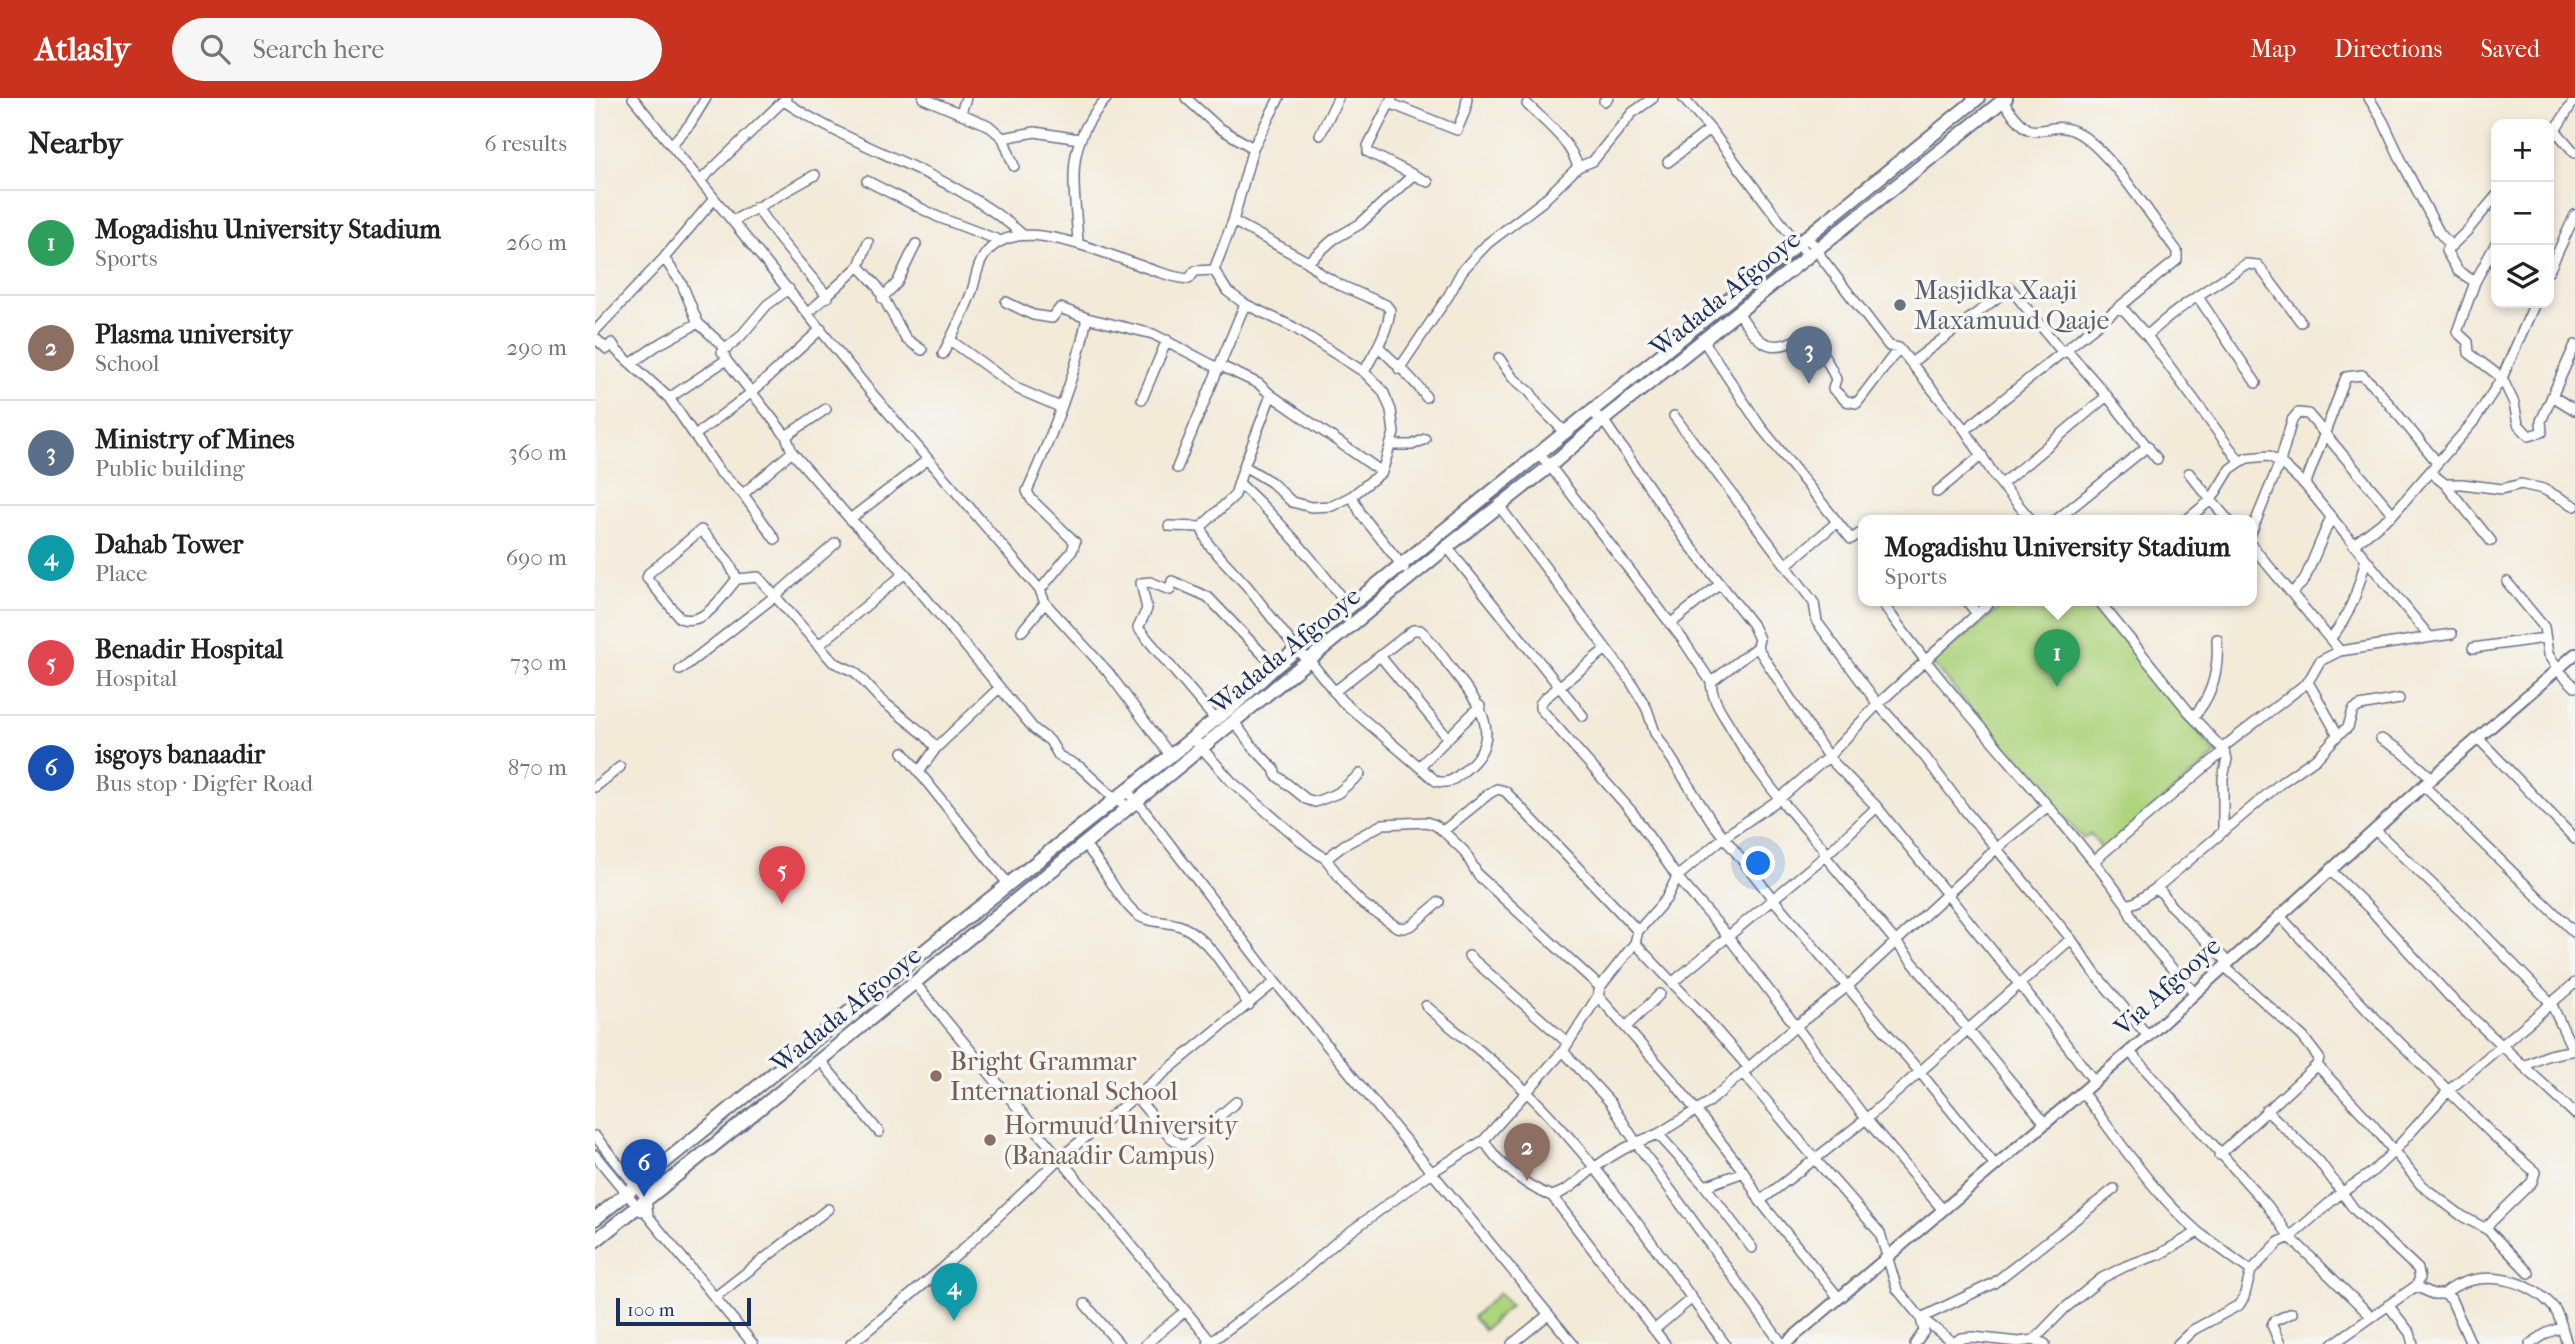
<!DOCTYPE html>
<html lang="en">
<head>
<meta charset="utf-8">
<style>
  :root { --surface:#fff; --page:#f6f6f6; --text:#222; --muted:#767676; --line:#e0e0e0; --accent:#c8321e }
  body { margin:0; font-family:"IM FELL French Canon",serif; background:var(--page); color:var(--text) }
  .controls { position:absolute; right:21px; top:21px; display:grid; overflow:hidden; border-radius:14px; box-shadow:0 4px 10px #0003 }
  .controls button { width:63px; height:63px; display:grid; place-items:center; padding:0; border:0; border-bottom:2px solid var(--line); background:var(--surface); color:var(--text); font:35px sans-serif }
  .scale { position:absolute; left:21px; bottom:18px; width:135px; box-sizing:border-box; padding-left:7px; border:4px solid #1b2f5e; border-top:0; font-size:19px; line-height:24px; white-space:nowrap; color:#1b2f5e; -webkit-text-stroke:5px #f6f6f2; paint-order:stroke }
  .you { position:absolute; left:1164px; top:766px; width:24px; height:24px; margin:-18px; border:5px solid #fff; border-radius:50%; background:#1a73e8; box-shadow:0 0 0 10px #1a73e833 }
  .badge { display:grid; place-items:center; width:46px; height:46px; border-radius:50%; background:var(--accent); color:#fff; font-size:23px; font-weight:700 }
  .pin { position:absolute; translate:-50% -58px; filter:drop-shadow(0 2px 4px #0008) }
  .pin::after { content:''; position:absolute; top:37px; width:24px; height:21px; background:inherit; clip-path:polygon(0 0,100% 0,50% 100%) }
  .popup { position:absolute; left:1263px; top:417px; width:399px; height:91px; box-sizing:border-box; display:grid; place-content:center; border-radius:14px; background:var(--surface); filter:drop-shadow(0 2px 5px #0005); font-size:23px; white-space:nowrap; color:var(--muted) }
  .popup b { font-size:26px; color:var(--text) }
  .popup::after { content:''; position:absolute; left:50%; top:100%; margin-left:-14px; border:14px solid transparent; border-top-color:var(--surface) }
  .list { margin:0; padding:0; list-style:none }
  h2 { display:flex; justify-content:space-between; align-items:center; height:91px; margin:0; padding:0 28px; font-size:30px }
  h2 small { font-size:23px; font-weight:400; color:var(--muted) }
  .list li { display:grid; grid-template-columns:46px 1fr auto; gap:21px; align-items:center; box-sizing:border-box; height:105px; padding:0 28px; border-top:2px solid var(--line) }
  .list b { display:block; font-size:26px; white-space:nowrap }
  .list p { margin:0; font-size:23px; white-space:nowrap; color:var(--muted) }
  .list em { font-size:23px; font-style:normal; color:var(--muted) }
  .icon { flex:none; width:38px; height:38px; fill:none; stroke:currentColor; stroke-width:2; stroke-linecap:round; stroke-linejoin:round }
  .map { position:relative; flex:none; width:1980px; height:1246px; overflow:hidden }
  header { display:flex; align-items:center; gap:42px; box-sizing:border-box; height:98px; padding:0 35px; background:var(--accent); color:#fff }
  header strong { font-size:33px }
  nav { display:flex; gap:38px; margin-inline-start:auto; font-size:24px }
  .search { width:490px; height:63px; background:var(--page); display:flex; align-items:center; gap:18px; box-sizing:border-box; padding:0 24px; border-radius:38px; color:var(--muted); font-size:26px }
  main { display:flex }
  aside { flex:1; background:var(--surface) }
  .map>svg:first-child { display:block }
</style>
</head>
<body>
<header>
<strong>Atlasly</strong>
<div class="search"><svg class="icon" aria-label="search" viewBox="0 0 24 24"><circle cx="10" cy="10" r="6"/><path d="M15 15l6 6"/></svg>Search here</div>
<nav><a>Map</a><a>Directions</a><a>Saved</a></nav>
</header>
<main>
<aside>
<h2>Nearby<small>6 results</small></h2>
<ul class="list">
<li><span class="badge" style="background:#2e9e5b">1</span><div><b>Mogadishu University Stadium</b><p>Sports</p></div><em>260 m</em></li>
<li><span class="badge" style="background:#8d6e63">2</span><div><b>Plasma university</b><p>School</p></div><em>290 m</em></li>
<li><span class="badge" style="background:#5c6f8a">3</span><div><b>Ministry of Mines</b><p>Public building</p></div><em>360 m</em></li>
<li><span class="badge" style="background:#0f9aa8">4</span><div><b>Dahab Tower</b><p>Place</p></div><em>690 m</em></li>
<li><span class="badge" style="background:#e0444e">5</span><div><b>Benadir Hospital</b><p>Hospital</p></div><em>730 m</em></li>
<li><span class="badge" style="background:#1a4fb4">6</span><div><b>isgoys banaadir</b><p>Bus stop · Digfer Road</p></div><em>870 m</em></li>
</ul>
</aside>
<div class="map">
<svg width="1980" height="1246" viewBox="0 0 1980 1246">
  <defs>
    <pattern id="park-crowns" width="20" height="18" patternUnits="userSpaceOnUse" patternTransform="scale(1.75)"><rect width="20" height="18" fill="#aed47e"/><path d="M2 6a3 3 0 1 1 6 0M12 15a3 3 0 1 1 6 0" fill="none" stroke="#95b66f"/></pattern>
  </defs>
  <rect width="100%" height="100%" fill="#f6f6f2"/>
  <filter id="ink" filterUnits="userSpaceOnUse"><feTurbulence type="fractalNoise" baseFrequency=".0143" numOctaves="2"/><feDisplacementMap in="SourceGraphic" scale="14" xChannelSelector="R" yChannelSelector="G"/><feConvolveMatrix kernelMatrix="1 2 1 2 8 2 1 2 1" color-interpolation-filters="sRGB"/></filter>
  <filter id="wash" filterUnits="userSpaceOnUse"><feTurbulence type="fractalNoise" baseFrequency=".00686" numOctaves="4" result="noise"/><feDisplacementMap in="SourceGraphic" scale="28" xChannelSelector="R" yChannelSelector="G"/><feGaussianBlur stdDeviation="1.57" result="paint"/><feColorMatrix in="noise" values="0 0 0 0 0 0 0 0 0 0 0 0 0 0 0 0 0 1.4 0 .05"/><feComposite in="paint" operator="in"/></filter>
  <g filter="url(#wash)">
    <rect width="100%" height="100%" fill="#f3ead8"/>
    <path fill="url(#park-crowns)" stroke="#64826e" stroke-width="2" d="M904 1195 915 1208 889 1232 878 1219Z"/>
    <path fill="#aed47e" stroke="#64826e" stroke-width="2" d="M1414 503H1498L1621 656 1508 753 1496 736 1488 741 1337 565Z"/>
  </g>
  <g filter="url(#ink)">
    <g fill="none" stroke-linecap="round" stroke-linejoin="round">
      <g stroke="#677089" stroke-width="12">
        <path id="minor" d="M38 0 274 292 445 492 450 505 513 574 575 657
          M328 0 393 27 408 40 419 68
          M591 0 623 29 658 50
          M797 0 773 48V54L833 84
          M1088 0 1115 31 1203 147 1215 157
          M1774 0 1788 23 1808 66 1844 134 1854 146 1851 153
          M189 3C266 55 356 73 428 137
          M1009 3 1013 0
          M1407 3C1415 12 1423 25 1433 31 1446 38 1462 21 1485 36 1518 57 1557 120 1582 153V162L1523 210
          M794 5 862 32 870 13 872 0
          M932 6C952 26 974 41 983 69
          M366 14 371 0
          M1960 32 1980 55
          M725 37 743 0
          M408 40 440 34 484 41
          M1954 42 1980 1
          M77 46 95 26 111 0
          M1073 64 1115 31
          M105 83 191 0
          M272 83 343 119 406 143
          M161 109 186 143 233 199
          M138 123 220 77
          M638 123 713 164 726 176 745 187 791 207 795 212C793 234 779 255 769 274
          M1211 140 1223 150 1226 159 1294 248 1304 250 1370 332 1401 380 1437 423
          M483 145C480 85 467 48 512 0
          M1901 145 1880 184 1862 234 1873 244 1874 255 1907 280 1919 305 1923 326 1934 338 1947 334 1946 323 1980 247
          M69 160 87 186 103 225 126 246 131 262 191 338 197 354 255 421 310 475 439 631 455 643 464 658 485 669 520 701 534 709
          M713 164 739 141 765 126 818 77
          M264 168 282 188 311 241 327 252
          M619 172 638 123 658 50 684 0
          M1954 173 1980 117
          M1880 184 1863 173 1851 153 1872 133 1901 98
          M1603 199 1661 285
          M287 200 302 185 321 146
          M411 204 438 217 457 220 465 210 492 220
          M1143 214C1160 240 1172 259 1204 240 1225 243 1233 264 1241 281L1238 291 1251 303 1262 305 1304 250
          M213 215 264 168 273 144
          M0 233 69 160 119 101
          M1552 238C1581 210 1618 188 1651 166L1663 167 1706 224
          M0 240 12 251 17 245 22 253 74 300 124 373 148 396 180 441
          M355 242 423 291 465 309
          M1108 242 1165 328 1256 441 1264 436 1268 439
          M783 248C799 265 819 280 831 299
          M1472 252 1512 298 1562 361
          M127 254 145 239 172 207 194 191
          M348 256C358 236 369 215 377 193 381 181 381 170 389 158 426 102 543 177 594 181L600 173 619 172
          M904 260 917 279 935 294 945 309 971 335
          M37 265 61 248 103 225
          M1316 265 1415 190 1468 255
          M624 267 664 286 676 297 649 368
          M804 271 854 197 867 173 876 163 893 145 947 104 983 69 998 63 1037 15 1058 0
          M676 297 787 374
          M1957 298 1980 312
          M74 300 131 262
          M547 301 572 242
          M996 314 1008 322 1090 441 1157 526 1164 541 1162 549 1116 584C1117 602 1126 613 1135 628 1161 675 1191 709 1227 749L1230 758 1450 1025
          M1079 318 1219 505 1222 524 1283 606 1330 659 1369 711 1476 841 1501 877 1553 938
          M1370 332 1523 210 1530 213 1552 238 1645 364
          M100 337 156 295 226 231
          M191 338 231 311
          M796 347H817L830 341
          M944 356 955 368 1088 542 1116 584
          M582 370 650 206
          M1594 375 1616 402 1635 371 1645 364 1652 360 1674 358 1685 364 1710 387 1834 538
          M1836 375 1850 386 1896 443
          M644 385C688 426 719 462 754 510
          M1407 386 1512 298
          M1850 386H1867L1907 391 1926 386 1948 391 1980 408
          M1710 387 1751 279 1767 277 1781 290 1842 364
          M1342 394 1387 357
          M148 396 197 354
          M757 398 766 416 809 470
          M905 409 1036 584 1052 611 1060 635 1117 724 1178 801 1324 973 1400 1067
          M255 421 332 362
          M1301 423H1303
          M1460 423 1553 348
          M1590 423 1616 402 1634 423
          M574 428 606 429 640 397 649 368 676 384 697 404 716 409 737 408 757 398 787 374 799 335 796 312 788 293 769 274 698 229 650 206 632 193 619 172
          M606 429 614 447 652 488 702 552 714 562 747 603 841 683C854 687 861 680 870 672 912 638 882 603 856 570 846 557 837 542 825 532H818L739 594
          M1656 435 1685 364 1697 322 1703 315 1713 316 1798 416
          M1758 447 1798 416 1879 323 1907 280 1940 205
          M852 449 988 618
          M1191 467 1241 425
          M142 481 133 463 106 432 54 475 52 480 85 520C110 529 127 498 142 481L163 479 238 564 260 574 286 602 330 637 341 650
          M1912 484 1949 529 1953 556 1963 572 1980 589
          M445 492 477 453 480 444 436 401 432 393C456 339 481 278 492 220L558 236 623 270
          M1697 495 1709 483 1736 419
          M1286 503C1361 610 1455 702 1532 807L1541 804 1560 791 1567 795 1576 808 1633 864
          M1372 503 1382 516
          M1504 503 1598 619 1629 653 1632 661 1628 680V732
          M1075 526 1125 486
          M427 533 450 505
          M1735 541C1756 517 1763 491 1771 461
          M223 548 310 475
          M1162 549 1233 659 1282 709 1445 912 1499 983
          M1878 550 1950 540
          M1011 551 950 600 945 606V610L1037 714 1082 779 1132 837 1271 1021 1348 1112
          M1745 553 1857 536
          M785 558 852 639
          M85 572 179 499 241 445
          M1598 619C1618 598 1624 569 1622 541
          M620 621 543 530 552 511 546 485 555 484 575 492 577 483 613 499 680 569
          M639 624 657 648 679 671 681 677 711 701 720 704 743 695 765 676
          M1743 637 1753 629 1758 612 1765 608 1804 601
          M597 639 637 684 712 748 731 761 755 793 768 806 802 829 809 830 817 827 844 804
          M1786 641 1805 652 1837 680
          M1884 641 1980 741
          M1627 650 1713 584 1725 563 1745 553 1656 447
          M308 654 414 787
          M825 668 885 608
          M324 674 341 650 404 590
          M1829 688 1980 835
          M0 689 25 669
          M530 693 541 702 680 884 978 1246
          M1780 732 1874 821 1956 905 1978 952
          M848 733 895 695 902 691 910 693 1043 833
          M489 746C509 767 519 796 541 816 553 826 573 822 588 829 617 842 636 881 654 907
          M731 761 749 747 788 726 831 724 840 727 848 733 869 753 883 777 1005 889
          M1500 762 1629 653
          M1735 772 1775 811 1855 899 1980 1016
          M1560 791 1687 684 1724 658 1743 637 1713 584
          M1532 807C1536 829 1584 878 1600 895
          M1684 817 1773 913 1899 1038 1940 1074 1937 1084 1890 1130
          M1040 845 1106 915 1154 970
          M874 858 973 945
          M319 884 618 1246
          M1078 884 1230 758 1282 709
          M1003 898 1078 983 1149 1074 1165 1103 1244 1200
          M831 908C873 944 918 977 955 1018 1020 1088 1073 1169 1130 1246
          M1031 929 1065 896
          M968 953 1015 1004 1040 1043 1187 1246
          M1534 953 1672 1107 1695 1139 1776 1218
          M225 962 284 1034
          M1722 967 1777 1026 1826 1087 1867 1118 1893 1132 1934 1175
          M1929 968 1954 957 1980 952
          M1148 975 1220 1061 1271 1021 1476 841
          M1487 994C1523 1041 1558 1095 1603 1134
          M541 999 575 1039 587 1047H591L641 1004
          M1671 1012 1724 1063 1759 1111 1823 1171 1825 1180 1821 1188 1738 1246
          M1063 1036 1113 1005 1201 928 1253 888 1402 750 1453 708
          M0 1038 51 1100 53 1118 158 1246
          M889 1042C901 1065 933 1090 957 1098 974 1093 986 1080 999 1070 1019 1055 1040 1044 1063 1036L1110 1088 1149 1074
          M0 1057 46 1113
          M1624 1057 1722 967 1724 960 1708 939 1629 868
          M1110 1088 1157 1150
          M957 1098 1070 1246
          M1165 1103 1220 1061 1285 1135 1302 1191 1326 1220 1399 1185 1519 1091
          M1821 1188 1838 1196H1849L1856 1201 1876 1246
          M1849 1196C1880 1169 1934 1179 1959 1210 1966 1219 1968 1235 1972 1246
          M120 1199 233 1111
          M490 1206 524 1246
          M1793 1207 1815 1235 1818 1246
          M1326 1220 1359 1245 1366 1240 1378 1239 1423 1244 1439 1242 1450 1246
          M1059 1232 1097 1200
          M1439 1242 1469 1211 1507 1180 1531 1168 1565 1156 1603 1134 1656 1173 1684 1144 1695 1139 1746 1095 1776 1075 1798 1054 1853 993 1980 885
          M256 1246 347 1171 465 1060 680 884
          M551 1246 590 1213
          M613 1246 696 1184 744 1142 837 1074 889 1042 968 953 1003 898 1005 889 1040 845 1043 833 1071 801 1082 779 1129 739 1183 702 1233 659 1283 606 1396 503
          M917 1246 953 1217
          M1320 1246 1329 1233 1326 1221
          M1583 1246 1598 1232 1644 1207 1649 1199 1656 1173
          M1685 1246 1677 1227 1679 1223 1697 1215
          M1935 1246 1952 1235 1965 1230"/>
      </g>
      <g stroke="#677089" stroke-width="14">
        <path id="major" d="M1190 1246 1553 938 1837 680 1980 556"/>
      </g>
      <g stroke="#677089" stroke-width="16">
        <path id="highway" d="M0 1121 308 870 639 607 680 569 1383 0
          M0 1143 225 962 852 449 955 368 1008 322 1411 0"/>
      </g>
      <use href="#minor" stroke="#fff" stroke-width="9"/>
      <use href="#major" stroke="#fff" stroke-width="10"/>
      <use href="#highway" stroke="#fff" stroke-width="12"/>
    </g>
  </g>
  <circle fill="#6b7280" stroke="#f6f6f2" stroke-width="2.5" cx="1305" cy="207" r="7"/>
  <g fill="#8d6e63" stroke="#f6f6f2" stroke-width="2.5">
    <circle cx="341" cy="978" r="7"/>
    <circle cx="395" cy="1042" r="7"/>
  </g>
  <g text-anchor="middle" stroke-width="7" stroke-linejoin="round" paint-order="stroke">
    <g font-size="26" fill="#5b616d" stroke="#f6f6f2" text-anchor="start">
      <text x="1319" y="201">Masjidka Xaaji<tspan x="1319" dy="30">Maxamuud Qaaje</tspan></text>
    </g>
    <g font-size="26" fill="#1b2f5e" stroke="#f6f6f2">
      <text transform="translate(1130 195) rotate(-39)" y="9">Wadada Afgooye</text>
      <text transform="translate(690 552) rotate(-39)" y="9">Wadada Afgooye</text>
      <text transform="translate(1572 888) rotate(-42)" y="9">Via Afgooye</text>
      <text transform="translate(251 911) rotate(-39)" y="9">Wadada Afgooye</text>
    </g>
    <g font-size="26" fill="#785e54" stroke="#f6f6f2" text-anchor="start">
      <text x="355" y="972">Bright Grammar<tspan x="355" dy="30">International School</tspan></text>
      <text x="409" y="1036">Hormuud University<tspan x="409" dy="30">(Banaadir Campus)</tspan></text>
    </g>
  </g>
</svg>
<div class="controls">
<button>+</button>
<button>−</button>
<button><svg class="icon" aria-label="layers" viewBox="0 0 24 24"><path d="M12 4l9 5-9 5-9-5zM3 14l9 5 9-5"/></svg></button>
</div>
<div class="scale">100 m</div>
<div class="you"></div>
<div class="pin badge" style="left:1462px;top:589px;background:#2e9e5b">1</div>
<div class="popup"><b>Mogadishu University Stadium</b>Sports</div>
<div class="pin badge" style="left:932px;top:1083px;background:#8d6e63">2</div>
<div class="pin badge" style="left:1214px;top:286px;background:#5c6f8a">3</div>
<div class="pin badge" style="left:359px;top:1223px;background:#0f9aa8">4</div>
<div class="pin badge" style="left:187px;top:806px;background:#e0444e">5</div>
<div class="pin badge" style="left:49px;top:1099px;background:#1a4fb4">6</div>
</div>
</main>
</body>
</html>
